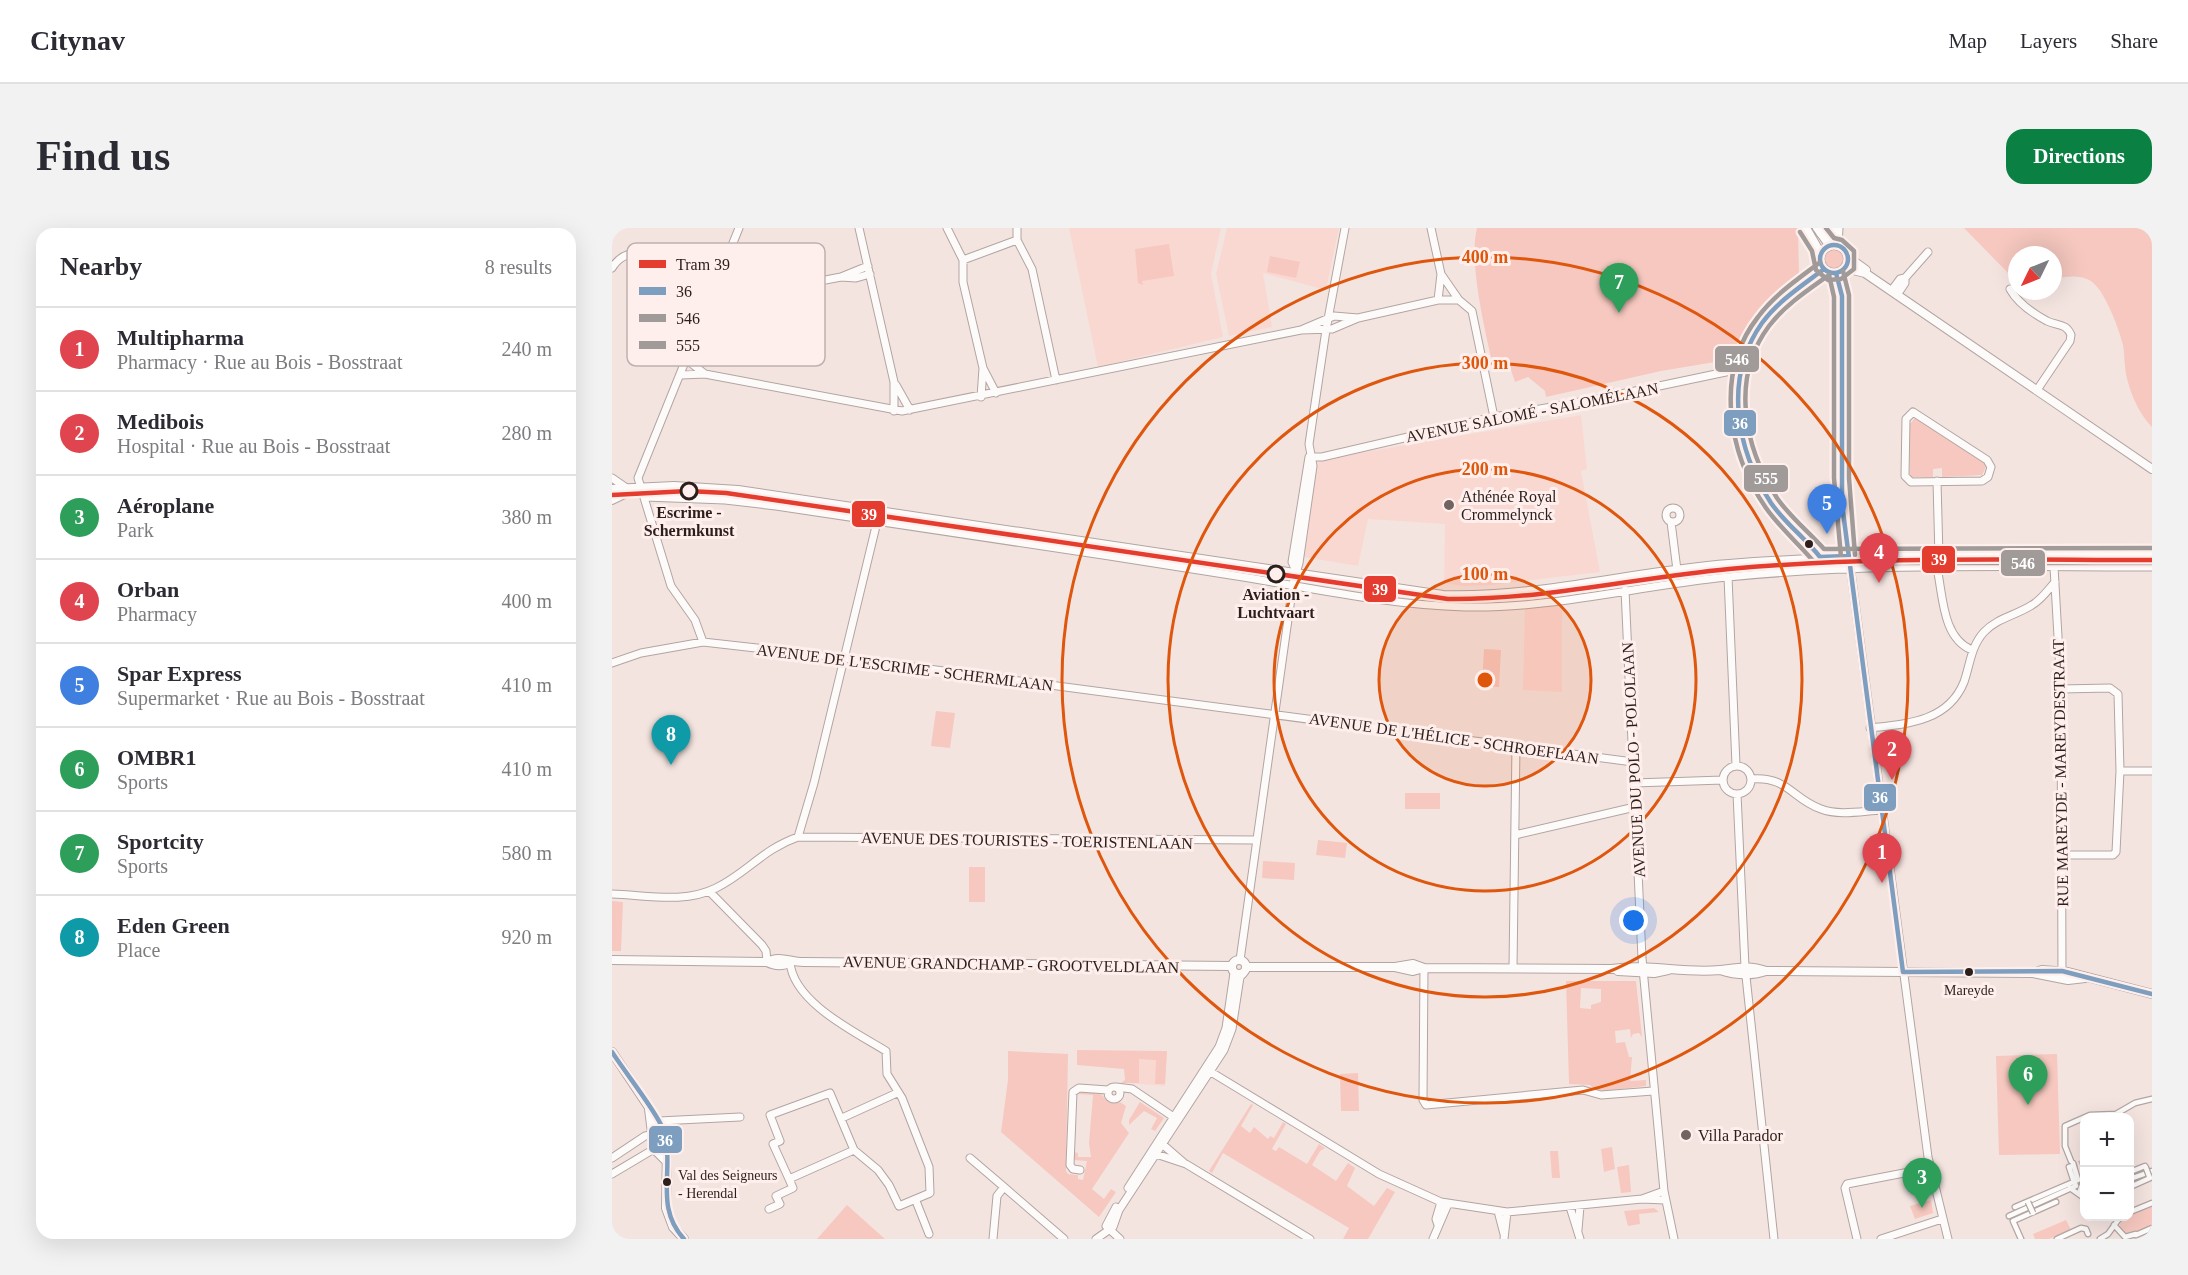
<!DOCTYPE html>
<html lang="en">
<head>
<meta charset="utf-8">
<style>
  :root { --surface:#fff; --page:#f2f2f3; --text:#2b2b33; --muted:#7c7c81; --line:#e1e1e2; --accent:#0b8043 }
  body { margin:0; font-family:Georgia,serif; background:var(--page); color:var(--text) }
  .controls { position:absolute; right:18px; bottom:18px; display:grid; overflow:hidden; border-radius:12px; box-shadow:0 6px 24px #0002 }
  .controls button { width:54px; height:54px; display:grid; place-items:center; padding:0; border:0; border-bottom:2px solid var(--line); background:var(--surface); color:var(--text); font:30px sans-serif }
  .compass { position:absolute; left:1396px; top:18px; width:54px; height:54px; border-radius:50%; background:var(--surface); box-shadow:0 6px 24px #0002; rotate:227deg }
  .you { position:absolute; left:1022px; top:693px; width:21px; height:21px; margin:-15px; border:4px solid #fff; border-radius:50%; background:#1a73e8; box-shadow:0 0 0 9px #1a73e833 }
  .badge { display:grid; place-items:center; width:39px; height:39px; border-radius:50%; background:var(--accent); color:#fff; font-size:20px; font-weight:700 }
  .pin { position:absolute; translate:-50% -50px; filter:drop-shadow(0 2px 3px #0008) }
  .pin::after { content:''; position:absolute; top:32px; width:21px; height:18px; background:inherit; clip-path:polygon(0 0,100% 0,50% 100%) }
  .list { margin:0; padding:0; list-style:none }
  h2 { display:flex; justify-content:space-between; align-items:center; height:78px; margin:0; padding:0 24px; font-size:26px }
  h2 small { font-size:20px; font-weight:400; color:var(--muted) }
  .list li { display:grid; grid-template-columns:39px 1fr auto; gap:18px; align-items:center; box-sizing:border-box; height:84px; padding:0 24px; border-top:2px solid var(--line) }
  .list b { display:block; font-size:22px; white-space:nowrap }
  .list p { margin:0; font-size:20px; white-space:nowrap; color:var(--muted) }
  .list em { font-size:20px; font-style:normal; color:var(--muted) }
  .map { position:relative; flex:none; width:1540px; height:1011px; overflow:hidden; border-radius:18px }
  header { display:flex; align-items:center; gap:36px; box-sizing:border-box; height:84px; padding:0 30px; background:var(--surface); border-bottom:2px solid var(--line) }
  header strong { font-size:28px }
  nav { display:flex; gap:33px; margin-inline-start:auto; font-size:21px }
  .intro { display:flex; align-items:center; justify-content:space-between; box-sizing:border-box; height:144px; padding:0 36px }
  h1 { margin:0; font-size:42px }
  .button { padding:15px 27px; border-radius:18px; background:var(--accent); color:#fff; font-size:21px; font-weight:700 }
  main { display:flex; gap:36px; padding:0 36px }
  aside { flex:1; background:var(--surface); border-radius:18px; box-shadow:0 6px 24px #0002 }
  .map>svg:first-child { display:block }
</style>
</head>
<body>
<header>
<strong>Citynav</strong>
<nav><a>Map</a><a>Layers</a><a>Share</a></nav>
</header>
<div class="intro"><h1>Find us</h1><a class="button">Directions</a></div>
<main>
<aside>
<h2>Nearby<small>8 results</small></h2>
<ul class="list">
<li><span class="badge" style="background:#e0444e">1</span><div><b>Multipharma</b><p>Pharmacy · Rue au Bois - Bosstraat</p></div><em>240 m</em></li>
<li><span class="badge" style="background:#e0444e">2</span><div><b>Medibois</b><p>Hospital · Rue au Bois - Bosstraat</p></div><em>280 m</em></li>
<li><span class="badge" style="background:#2e9e5b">3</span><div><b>Aéroplane</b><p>Park</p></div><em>380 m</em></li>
<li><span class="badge" style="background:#e0444e">4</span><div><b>Orban</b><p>Pharmacy</p></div><em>400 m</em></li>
<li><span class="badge" style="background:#3f7fe0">5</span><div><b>Spar Express</b><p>Supermarket · Rue au Bois - Bosstraat</p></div><em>410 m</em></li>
<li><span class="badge" style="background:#2e9e5b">6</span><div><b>OMBR1</b><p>Sports</p></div><em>410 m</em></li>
<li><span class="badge" style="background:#2e9e5b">7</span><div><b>Sportcity</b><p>Sports</p></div><em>580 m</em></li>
<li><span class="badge" style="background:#0f9aa8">8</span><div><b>Eden Green</b><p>Place</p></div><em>920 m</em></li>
</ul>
</aside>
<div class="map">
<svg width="1540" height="1011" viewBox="0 0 1540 1011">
  <rect width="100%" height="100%" fill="#f4e4e0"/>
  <path fill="#fad8d2" d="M457 0H609L599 46 611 109 486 139Z
    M615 0H727L714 62 651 45 660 99 617 108 604 46Z
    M969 187 975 241 969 243 988 344 879 357 852 358 832 355 833 296 756 291 746 338 692 329 706 232Z
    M950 373V464L911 462 913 378Z
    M519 823H555L553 858 518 855Z"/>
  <path fill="#f6c8bf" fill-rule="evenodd" d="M865 0H1186L1187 48C1167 64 1145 78 1133 101 1127 110 1126 122 1121 131L1049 143 934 169 933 163 916 149 903 154 898 139 882 143C874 106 856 35 865 0Z
    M1352 0H1540V199C1529 188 1520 170 1516 154 1512 143 1513 129 1511 117 1507 101 1492 59 1477 52 1465 46 1454 49 1441 51V27H1405V49L1398 47Z
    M557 16 562 48 530 53 531 57 526 55 523 21Z
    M1212 31a10 10 0 1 1 20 0a10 10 0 1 1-20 0Z
    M658 28 688 34 684 50 655 44Z
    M1303 190 1372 234 1374 239 1370 247 1330 249V240L1321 241V249H1298L1297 197Z
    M872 421 889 422 887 459 870 458Z
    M324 483 343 485 338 520 319 518Z
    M793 565H828V581H793Z
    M706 612 735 615 733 630 704 627Z
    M651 633 683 635 682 652 650 650Z
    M357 639H373V674H357Z
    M0 673 11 674 9 723H0Z
    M954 753H1024L1030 809 1027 805 1021 806 1019 810 1018 801 1003 803 1004 815 1013 814 1017 829H1020L1018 853 1034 852V858L992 863 982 861 978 857 957 856ZM969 760 989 761V774L979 777V781L968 780Z
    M465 822 555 823 553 856H543L544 832 527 831V855H509L513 852 512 841 465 837Z
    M396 823 456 826 454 943 456 946 466 947V951L471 952 475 933 462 932V924L466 925V929H479L477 915 481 867 465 866 472 862 487 864 498 875 508 874 514 878 509 895 517 905 480 961 492 971 499 961 504 964 487 989 389 904 396 852Z
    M1445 826 1448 926 1387 927 1384 828Z
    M746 845 747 883H729L728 846Z
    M528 874 552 890 543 903 539 901 545 890 532 883 517 897V892Z
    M639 876 641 877 629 898 638 905 642 899 656 911 658 908 662 910 671 894 674 896 660 921 664 923 667 919 695 936 707 916 713 920 708 923 700 937 724 953 736 935 743 940 735 958 762 978 775 960 783 964 756 1011H731L737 1000 611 925 600 945 597 943Z
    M1000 919 1003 941 992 944 989 921Z
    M938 923H946L948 950H940Z
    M1017 937 1019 964 1009 965 1005 939Z
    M1319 972 1321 985 1303 991 1298 978Z
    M235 977 273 1011H205Z
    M1538 978H1540V998L1514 1007 1507 1000 1510 990Z
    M1042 980 1047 984 1027 986 1028 996 1016 998 1012 983Z
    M1454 992 1459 1002 1437 1011H1423L1421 1006Z"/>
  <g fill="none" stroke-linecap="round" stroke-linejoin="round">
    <path stroke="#ccbcb9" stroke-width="4.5" stroke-dasharray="4.5 2" stroke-linecap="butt" d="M1461 938 1472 933"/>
    <g stroke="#b2a5a2" stroke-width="7">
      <path id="pedestrian" d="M1504 890V886L1523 875 1540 871
        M1459 933 1453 918V898L1478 887 1504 886
        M1461 938 1457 939 1461 951
        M1518 944 1533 938 1534 940
        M1518 951 1540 943
        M1518 959 1538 950 1537 948
        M1458 960 1472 970
        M1467 965 1472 952
        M1403 979 1466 952 1461 935
        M1518 984 1540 975
        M1397 988 1464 958 1462 953
        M1502 997 1513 1009 1524 1006
        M1524 1007 1540 1000
        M1409 1011 1401 993 1444 974
        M1445 1011 1469 1000 1474 1001 1476 1006
        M1488 1011 1496 1006 1509 988"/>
    </g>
    <g stroke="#b2a5a2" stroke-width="9">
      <path id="minor" d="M247 0 282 154V183
        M335 0 351 32V54L371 140 384 165
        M405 0V12L420 41 444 152
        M819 0 829 46 826 72
        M1208 5 1226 0
        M1226 18 1227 0
        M351 32 405 12
        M0 40C23 3 76 43 103 59
        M79 44 107 48
        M1224 45 1230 68V276L1316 929 1336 1011
        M829 46 847 72 860 83 882 189
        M229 49 244 50 258 46
        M1293 50 1316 24
        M1398 61C1405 74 1422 86 1435 93 1446 98 1454 95 1459 107L1458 113 1425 162
        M102 63 125 69
        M1279 63 1288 51 1293 50V55L1285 67
        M96 79 125 69 229 49 256 38
        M689 102 722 88 746 90 826 72H847
        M75 132 93 146
        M69 147 93 146 290 183 689 102 720 101 746 90
        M284 157 298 182
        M369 169 371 140
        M1301 184 1375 232 1379 239 1376 249 1370 253 1299 254 1293 248 1294 191Z
        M697 229H710L882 189 990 170 1128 141
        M0 250 13 259
        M1325 253 1327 329
        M33 269 113 272 164 278C314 301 463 322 612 346 691 358 772 377 853 379 941 381 1029 357 1116 349 1256 335 1399 339 1540 339
        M1054 287a7 7 0 1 1 14 0a7 7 0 1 1-14 0Z
        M1059 294 1065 342
        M1208 329C1193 309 1173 295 1159 274 1124 222 1109 149 1150 95 1166 74 1191 57 1212 41
        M1442 339 1449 461 1450 747
        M1325 340C1331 367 1330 410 1360 422
        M684 343 680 334 697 229
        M1116 349 1124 537
        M1013 362 1030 730 1052 963 1062 1011
        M91 414 83 392 59 358 26 250 127 0
        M0 435 29 425 91 414 233 430 1021 534
        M1449 461 1498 460 1506 466 1508 543 1504 624 1501 627H1451
        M1258 500C1294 496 1336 494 1352 454 1358 437 1359 418 1372 404 1385 390 1405 387 1420 377 1429 372 1436 362 1443 354
        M1111 552a14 14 0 1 1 28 0a14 14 0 1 1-28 0Z
        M1508 543H1540
        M1139 551C1176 548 1180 571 1209 581 1227 588 1250 583 1269 582
        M1022 555 1111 552
        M1125 566 1133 739 1162 1011
        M903 607 1023 579
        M186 609 202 555 265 294
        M97 663 150 717 154 723 155 734
        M0 666C35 667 72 676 104 660 135 645 151 621 186 609L645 612
        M628 732 681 356 687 335 701 238 697 216 714 102 733 0
        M178 734C181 774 243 804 274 823L275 846 290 870 317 939 318 965 287 978 277 957 266 942 242 922 218 865 158 887 168 913 161 916 177 951 242 922
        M812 740 811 872 814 877 971 862 989 867 1041 863
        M901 740 904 517
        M594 841 767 946 829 974 895 984 1030 971 1053 972
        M496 865a6 6 0 1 1 12 0a6 6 0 1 1-12 0Z
        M504 859 520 861 566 892
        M230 890 285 865
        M47 893 128 889
        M549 915 572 935
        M543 922 544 926 574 936 698 1011
        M0 930 33 908 44 906
        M358 930 392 959
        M468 942 461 941 458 937 461 864 467 860 496 862
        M0 946 42 921 50 900
        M516 960 607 819 614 800 622 745
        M1030 971 1052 963
        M304 973 317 1006
        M504 979 494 998 508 1011
        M958 979 968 1011
        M157 981 168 976 164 968 181 960 177 951
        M886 983 892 1006
        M826 997 824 991 829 974
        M966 1002 968 978
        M381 1011 385 968 392 959 452 1011
        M484 1011 501 999 507 982 612 822 620 801 628 749 631 746
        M821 1011 836 976
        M892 1011 895 984
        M1245 1011 1233 960 1235 956 1318 940
        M1269 1011 1330 991"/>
    </g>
    <g stroke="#b2a5a2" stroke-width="10">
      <path id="tertiary" d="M1194 0 1209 26
        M1205 0 1218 18
        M1208 31a14 14 0 1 1 28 0a14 14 0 1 1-28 0Z
        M1236 29 1254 42
        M1233 40 1253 45 1540 241
        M0 261 62 258 126 262 831 367C927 370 1021 343 1117 336 1257 325 1399 328 1540 327
        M0 272 27 259
        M620 739a7 7 0 1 1 14 0a7 7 0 1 1-14 0Z
        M0 732 155 734C163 738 170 739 178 734
        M155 734C167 727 178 734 191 734L620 738
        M635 739H783L801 736 812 740
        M783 739 801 743 812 740 1000 741C1036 735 1072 746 1108 742 1125 740 1138 737 1154 743L1421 745 1430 742 1456 744 1540 766
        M1108 742C1123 747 1139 748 1154 743
        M1006 743 1042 745 1056 742
        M1421 745 1456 752 1473 750
        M0 824 50 899 55 920 54 980 61 999 72 1011
        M37 881 42 921 54 933"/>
    </g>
    <use href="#pedestrian" stroke="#fdfbfa" stroke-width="4.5"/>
    <use href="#minor" stroke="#fdfbfa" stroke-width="7"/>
    <use href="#tertiary" stroke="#fdfbfa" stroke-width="8"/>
    <g stroke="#b2a5a2" stroke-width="7" stroke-linecap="butt">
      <path id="pedestrian-bridge" d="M1534 940 1537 948
        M1416 974 1421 985"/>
    </g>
    <use href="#pedestrian-bridge" stroke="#fdfbfa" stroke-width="4.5"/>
    <g stroke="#ffefec" stroke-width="9">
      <path id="bus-1" d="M1208 31a14 14 0 1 1 28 0a14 14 0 1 1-28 0Z
        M1212 41C1191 57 1166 73 1150 95 1111 150 1124 221 1159 275 1173 295 1193 310 1208 329L1236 328
        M1224 45 1230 68V276L1291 744
        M1291 744 1450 743 1540 766
        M0 824C12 843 44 883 51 901 64 941 41 977 72 1011"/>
    </g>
    <g stroke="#ffefec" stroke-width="9">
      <path id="bus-2" d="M1188 4 1200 23 1204 42 1216 52 1229 51 1242 41V23L1230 12 1222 10 1214 0
        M1207 35C1186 51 1162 67 1146 89 1102 145 1116 225 1154 280 1168 300 1187 316 1203 335H1540
        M1217 47 1222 69V250L1229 329"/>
    </g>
    <g stroke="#ffefec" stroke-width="9">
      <path id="bus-3" d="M1231 43 1237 67V250L1243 327
        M1217 47C1196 62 1173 77 1157 98 1118 150 1132 219 1165 270 1178 289 1197 304 1212 321L1540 320"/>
    </g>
    <use href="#bus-1" stroke="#7d9ebe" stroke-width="4.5"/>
    <use href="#bus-2" stroke="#a09a98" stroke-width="4.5"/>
    <use href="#bus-3" stroke="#a09a98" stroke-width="4.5"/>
    <g stroke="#ffefec" stroke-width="9">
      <path id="tram-1" d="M0 267 76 263 114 265 836 371C931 372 1022 350 1117 341 1257 328 1399 332 1540 332"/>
    </g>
    <use href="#tram-1" stroke="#e43c2e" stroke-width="4.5"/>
  </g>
  <circle cx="873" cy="452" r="106" fill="#df560d" fill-opacity=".12"/>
  <g fill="none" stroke="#df560d" stroke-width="3">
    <circle cx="873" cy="452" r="106"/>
    <circle cx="873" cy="452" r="211"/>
    <circle cx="873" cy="452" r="317"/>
    <circle cx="873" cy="452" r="423"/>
  </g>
  <g fill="#ffefec" stroke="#2c1e1b" stroke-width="3">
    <circle cx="77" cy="263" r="8"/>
    <circle cx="664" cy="346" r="8"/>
  </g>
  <g fill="#726360" stroke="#ffefec" stroke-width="2">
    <circle cx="837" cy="277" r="6"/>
    <circle cx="1074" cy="907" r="6"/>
  </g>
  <g fill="#2c1e1b" stroke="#ffefec" stroke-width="2">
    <circle cx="1197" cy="316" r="5"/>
    <circle cx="1357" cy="744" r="5"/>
    <circle cx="55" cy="954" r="5"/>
  </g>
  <g text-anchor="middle" stroke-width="6" stroke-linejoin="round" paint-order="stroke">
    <g font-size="14" fill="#2c1e1b" stroke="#ffefec">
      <text x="1357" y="767">Mareyde</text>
      <text x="66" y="952" text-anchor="start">Val des Seigneurs<tspan x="66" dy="18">- Herendal</tspan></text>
    </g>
    <g font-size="16" fill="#2c1e1b" stroke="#ffefec">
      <text transform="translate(920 184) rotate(-11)" y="6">AVENUE SALOMÉ - SALOMÉLAAN</text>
      <text transform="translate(293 439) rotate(7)" y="6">AVENUE DE L'ESCRIME - SCHERMLAAN</text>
      <text transform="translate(842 510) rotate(8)" y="6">AVENUE DE L'HÉLICE - SCHROEFLAAN</text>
      <text transform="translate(1021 532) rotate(-93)" y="6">AVENUE DU POLO - POLOLAAN</text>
      <text transform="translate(1448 545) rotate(-91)" y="6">RUE MAREYDE - MAREYDESTRAAT</text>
      <text transform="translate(415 612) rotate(1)" y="6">AVENUE DES TOURISTES - TOERISTENLAAN</text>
      <text transform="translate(399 736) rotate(1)" y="6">AVENUE GRANDCHAMP - GROOTVELDLAAN</text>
    </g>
    <g font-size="16" fill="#2c1e1b" stroke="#ffefec" text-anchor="start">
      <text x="849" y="274">Athénée Royal<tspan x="849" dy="18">Crommelynck</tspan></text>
      <text x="1086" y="913">Villa Parador</text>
    </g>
    <g font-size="16" font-weight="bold" fill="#2c1e1b" stroke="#ffefec">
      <text x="77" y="290">Escrime -<tspan x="77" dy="18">Schermkunst</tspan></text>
      <text x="664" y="372">Aviation -<tspan x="664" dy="18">Luchtvaart</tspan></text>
    </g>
  </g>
  <rect x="15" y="15" width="198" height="123" rx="9" fill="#ffefec" stroke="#c0b0ad" stroke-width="1.5"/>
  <rect x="27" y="32" width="27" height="8" fill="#e43c2e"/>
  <rect x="27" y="59" width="27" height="8" fill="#7d9ebe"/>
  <rect x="27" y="86" width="27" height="8" fill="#a09a98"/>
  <rect x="27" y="113" width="27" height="8" fill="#a09a98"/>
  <g font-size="16" fill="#2c1e1b">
    <text x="64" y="42">Tram 39</text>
    <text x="64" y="69">36</text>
    <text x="64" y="96">546</text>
    <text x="64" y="123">555</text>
  </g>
  <circle cx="873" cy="452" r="9" fill="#df560d" stroke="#ffefec" stroke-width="3"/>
  <g font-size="18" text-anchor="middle" font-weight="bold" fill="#df560d" stroke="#ffefec" stroke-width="6" stroke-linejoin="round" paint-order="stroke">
    <text x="873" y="35">400 m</text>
    <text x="873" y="141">300 m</text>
    <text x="873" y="247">200 m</text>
    <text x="873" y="352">100 m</text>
  </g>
  <g stroke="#ffefec" stroke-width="2">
    <rect x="1102" y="117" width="46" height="28" rx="6" fill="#a09a98"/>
    <rect x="1111" y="181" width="34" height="28" rx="6" fill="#7d9ebe"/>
    <rect x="1131" y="236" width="46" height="29" rx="6" fill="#a09a98"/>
    <rect x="239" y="272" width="35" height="28" rx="6" fill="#e43c2e"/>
    <rect x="1309" y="317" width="35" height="29" rx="6" fill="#e43c2e"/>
    <rect x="1388" y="321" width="46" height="28" rx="6" fill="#a09a98"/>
    <rect x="751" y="347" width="34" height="28" rx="6" fill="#e43c2e"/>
    <rect x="1251" y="555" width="34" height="29" rx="6" fill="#7d9ebe"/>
    <rect x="36" y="897" width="35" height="29" rx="6" fill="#7d9ebe"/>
  </g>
  <g font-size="16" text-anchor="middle" font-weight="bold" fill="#fff">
    <text x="1125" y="137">546</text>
    <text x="1128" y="201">36</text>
    <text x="1154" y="256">555</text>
    <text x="257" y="292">39</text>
    <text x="1327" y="337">39</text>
    <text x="1411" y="341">546</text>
    <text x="768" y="367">39</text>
    <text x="1268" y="575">36</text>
    <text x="53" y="918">36</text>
  </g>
</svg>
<div class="controls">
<button>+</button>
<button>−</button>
</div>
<svg class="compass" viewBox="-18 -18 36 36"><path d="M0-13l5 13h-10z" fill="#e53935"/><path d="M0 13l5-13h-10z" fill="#7c7c81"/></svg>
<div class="you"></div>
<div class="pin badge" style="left:1270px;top:655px;background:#e0444e">1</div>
<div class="pin badge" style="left:1280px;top:552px;background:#e0444e">2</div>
<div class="pin badge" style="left:1310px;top:980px;background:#2e9e5b">3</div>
<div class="pin badge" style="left:1267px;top:355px;background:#e0444e">4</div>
<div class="pin badge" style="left:1215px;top:306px;background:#3f7fe0">5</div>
<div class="pin badge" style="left:1416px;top:877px;background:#2e9e5b">6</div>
<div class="pin badge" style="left:1007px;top:85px;background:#2e9e5b">7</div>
<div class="pin badge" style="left:59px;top:537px;background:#0f9aa8">8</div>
</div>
</main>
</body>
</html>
